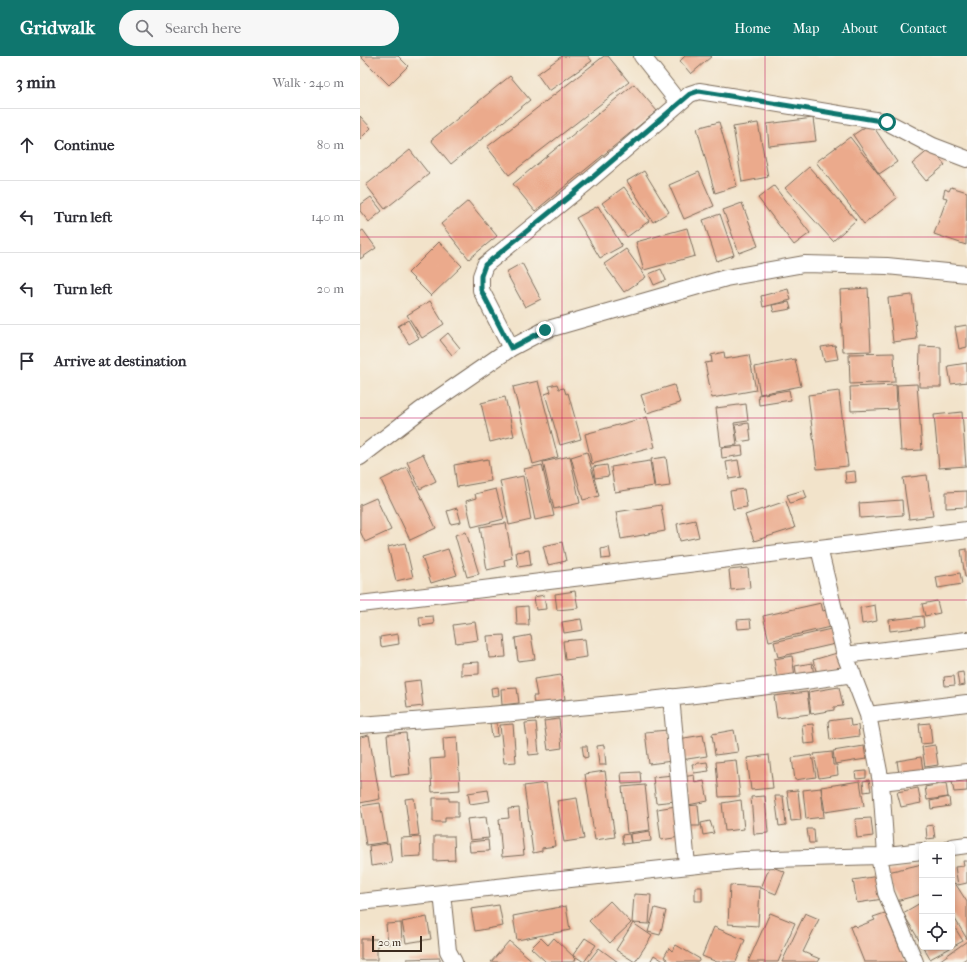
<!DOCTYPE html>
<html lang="en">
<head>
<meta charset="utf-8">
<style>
  :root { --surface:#fff; --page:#f7f7f7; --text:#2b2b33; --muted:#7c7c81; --line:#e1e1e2; --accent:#0f766e }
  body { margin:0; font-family:"IM FELL French Canon",serif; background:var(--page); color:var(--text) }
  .controls { position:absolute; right:12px; bottom:12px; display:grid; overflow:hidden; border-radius:6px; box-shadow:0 2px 6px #0003 }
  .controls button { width:36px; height:36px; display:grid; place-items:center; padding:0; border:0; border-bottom:1px solid var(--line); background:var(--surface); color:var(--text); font:20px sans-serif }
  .scale { position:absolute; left:12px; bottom:10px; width:50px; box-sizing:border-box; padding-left:4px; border:2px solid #3b2a1e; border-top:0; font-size:11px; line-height:14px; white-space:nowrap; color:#3b2a1e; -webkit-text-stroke:3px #f7f3e8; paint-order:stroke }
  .stop { position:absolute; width:12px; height:12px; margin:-9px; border:3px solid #0f766e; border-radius:50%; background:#fff }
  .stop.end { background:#0f766e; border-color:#fff; box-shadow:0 1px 4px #0008 }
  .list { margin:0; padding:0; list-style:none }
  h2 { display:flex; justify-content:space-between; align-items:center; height:52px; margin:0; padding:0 16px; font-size:17px }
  h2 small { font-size:13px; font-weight:400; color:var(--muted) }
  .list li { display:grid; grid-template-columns:26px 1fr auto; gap:12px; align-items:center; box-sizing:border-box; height:72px; padding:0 16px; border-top:1px solid var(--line) }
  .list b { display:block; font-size:15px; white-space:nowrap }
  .list em { font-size:13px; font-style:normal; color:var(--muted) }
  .icon { flex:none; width:22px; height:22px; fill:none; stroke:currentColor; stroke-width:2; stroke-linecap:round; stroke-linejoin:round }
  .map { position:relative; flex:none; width:607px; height:906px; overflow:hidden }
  header { display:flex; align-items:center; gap:24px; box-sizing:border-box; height:56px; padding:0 20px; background:var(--accent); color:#fff }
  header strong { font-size:19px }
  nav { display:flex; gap:22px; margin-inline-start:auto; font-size:14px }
  .search { width:280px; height:36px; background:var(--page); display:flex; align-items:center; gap:10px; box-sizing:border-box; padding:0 14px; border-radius:22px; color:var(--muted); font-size:15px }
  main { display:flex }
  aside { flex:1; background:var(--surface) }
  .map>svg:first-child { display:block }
</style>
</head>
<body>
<header>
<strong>Gridwalk</strong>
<div class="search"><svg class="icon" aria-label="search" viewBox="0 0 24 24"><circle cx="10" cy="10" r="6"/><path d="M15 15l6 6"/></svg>Search here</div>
<nav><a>Home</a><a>Map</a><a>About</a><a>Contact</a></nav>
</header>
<main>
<aside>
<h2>3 min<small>Walk · 240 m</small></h2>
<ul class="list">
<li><svg class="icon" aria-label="ahead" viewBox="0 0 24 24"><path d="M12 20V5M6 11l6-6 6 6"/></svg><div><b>Continue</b></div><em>80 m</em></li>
<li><svg class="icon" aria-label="left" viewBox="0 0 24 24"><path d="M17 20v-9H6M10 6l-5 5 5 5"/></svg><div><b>Turn left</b></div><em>140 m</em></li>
<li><svg class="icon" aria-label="left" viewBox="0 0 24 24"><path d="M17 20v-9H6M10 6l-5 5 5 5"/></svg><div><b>Turn left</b></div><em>20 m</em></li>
<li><svg class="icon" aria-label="arrive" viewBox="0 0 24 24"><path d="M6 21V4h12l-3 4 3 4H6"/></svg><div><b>Arrive at destination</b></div></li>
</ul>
</aside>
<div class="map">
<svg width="607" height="906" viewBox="0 0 607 906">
  <rect width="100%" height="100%" fill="#f7f3e8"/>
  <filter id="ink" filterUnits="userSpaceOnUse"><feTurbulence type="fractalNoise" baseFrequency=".025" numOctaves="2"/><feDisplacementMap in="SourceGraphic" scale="8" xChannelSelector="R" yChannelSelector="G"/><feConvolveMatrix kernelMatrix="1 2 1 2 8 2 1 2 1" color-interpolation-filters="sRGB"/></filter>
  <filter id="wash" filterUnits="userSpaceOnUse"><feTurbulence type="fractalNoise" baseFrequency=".012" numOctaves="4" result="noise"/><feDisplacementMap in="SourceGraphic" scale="16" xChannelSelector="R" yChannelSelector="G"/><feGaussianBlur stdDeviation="0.9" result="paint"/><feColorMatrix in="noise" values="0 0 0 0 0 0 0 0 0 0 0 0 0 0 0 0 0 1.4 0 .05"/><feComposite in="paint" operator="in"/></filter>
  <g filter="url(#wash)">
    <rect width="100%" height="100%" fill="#f2e3ca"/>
    <g id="blocks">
      <path fill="#ebaa8c" d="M0 0H38L48 10 29 29Z
        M202 0H228L232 5 189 35 177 18Z
        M244 0H248L269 26 149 119 127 91Z
        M325 0H352L331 18 320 5Z
        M150 20 170 44 91 108 71 84Z
        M274 28 297 55 175 155 153 128Z
        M0 60 11 72 0 83Z
        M453 62 456 85 409 90 407 68Z
        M359 66 377 130 355 137 337 72Z
        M398 67 408 121 382 126 373 71Z
        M511 67 537 106 519 118 493 79Z
        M490 81 537 142 504 168 456 106Z
        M571 92 585 109 566 125 552 108Z
        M50 94 69 118 25 153 6 129Z
        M449 111 496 164 473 185 425 132Z
        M284 115 309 156 293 166 267 125Z
        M339 116 354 150 324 163 309 129Z
        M414 130 450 177 434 189 398 142Z
        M264 131 289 165 267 181 242 147Z
        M591 131 607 136 606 189 574 178 587 142 583 141 585 133 589 135Z
        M11 141 22 155 9 166 0 155V149Z
        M108 145 137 180 109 203 81 168Z
        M382 147 398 190 379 197 363 154Z
        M238 150 262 190 240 202 216 162Z
        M360 158 374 199 357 205 343 164Z
        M327 172 335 200 284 214 276 186Z
        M3 174 16 192 0 203V176Z
        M79 186 102 210 71 240 48 217Z
        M266 193 286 221 264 236 244 208Z
        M162 207 181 243 165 251 146 216Z
        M301 213 306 224 294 229 289 218Z
        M508 232 511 295 483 296 480 234Z
        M428 233 431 244 403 251 401 240Z
        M552 239 557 283 533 286 528 242Z
        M70 245 84 268 62 282 47 259Z
        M429 246 431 253 414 256 412 249Z
        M48 264 59 282 49 288 38 270Z
        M607 269V291L599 293 595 271Z
        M88 277 100 292 92 299 80 284Z
        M475 289 478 303 464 305 461 291Z
        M560 290 581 291V331H559Z
        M364 296 365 303 389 299 396 334 352 342 345 307 352 306 351 299Z
        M534 297 535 326 490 328 489 298Z
        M435 303 441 330 400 338 395 311Z
        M607 307V326L591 328 588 310Z
        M178 325 198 401 173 408 153 331Z
        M197 328 199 333 204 332 206 338 208 337 221 383 200 389 185 338 191 336 189 330Z
        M557 328 562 394 541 395 537 329Z
        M314 329 320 347 287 357 281 339Z
        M536 329 537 353 491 355 490 331Z
        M429 334 431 344 399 349 398 339Z
        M479 335 488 410 457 413 448 339Z
        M145 341 154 380 130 386 121 347Z
        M386 348 388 365 374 367 377 389 361 391 356 352Z
        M602 356 606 410 579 412 574 359Z
        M287 361 295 391 232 408 225 378Z
        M389 367 391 384 378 386 375 369Z
        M382 390 383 399 362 402 361 392Z
        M227 396 239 440 223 444 211 401Z
        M63 398 76 425 60 433 47 406Z
        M210 400 220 447 194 453 183 406Z
        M306 401 310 430 295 432 291 403Z
        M128 403 131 425 97 431 94 409Z
        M378 404 381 421 369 423 366 406Z
        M290 405 294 430 255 436 251 411Z
        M182 409 194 460 175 464 164 413Z
        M247 409 249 420 235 422 233 411Z
        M47 411 76 472 50 484 21 424Z
        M495 415 496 426 486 427 485 416Z
        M567 419 573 460 549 463 543 422Z
        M163 420 171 464 149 469 140 425Z
        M136 433 144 463 112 471 106 445 116 442 115 438Z
        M384 433 387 451 373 453 370 435Z
        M444 434 447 442 430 447 427 439Z
        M607 435V451L586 452V436Z
        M16 442 31 474 5 486 0 475V449Z
        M542 444 543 459 500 462 499 447Z
        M426 445 435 472 394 485 385 459Z
        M301 449 305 475 261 483 256 456Z
        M97 452 101 466 91 468 87 455Z
        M335 464 339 481 320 485 317 468Z
        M146 467 152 502 144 504 145 510 127 514 120 471Z
        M106 476 119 518 107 521 95 479Z
        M202 486 206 505 188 509 183 490Z
        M45 487 53 521 36 525 28 491Z
        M249 491 251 502 242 503 241 493Z
        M88 493 97 519 71 527 62 501Z
        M607 493V521H605L601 494Z
        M169 494 171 509 158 511 156 496Z
        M388 512 390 532 371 534 369 514Z
        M600 517 602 528 578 532 576 521Z
        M215 535 218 552 197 554 195 538Z
        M184 539 186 553 176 554 174 541Z
        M577 545 580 557 565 560 562 548Z
        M461 547 463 555 466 554 470 571 409 585 403 560Z
        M515 549 517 565 502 568 500 552Z
        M168 550 169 569H157L156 551Z
        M73 560 74 568 60 570 59 561Z
        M563 560 564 571 530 575 529 564Z
        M221 563 223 574 204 577 202 566Z
        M390 563 391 572 378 573 377 564Z
        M115 566 118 584 96 587 93 569Z
        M471 573 475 588 418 601 414 586Z
        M38 578 39 588 21 591 20 581Z
        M144 579 146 601 129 602 127 580Z
        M171 579 175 603 158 605 155 582Z
        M225 583 227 601 205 604 203 585Z
        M477 597 481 611 457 618 453 604Z
        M432 600 435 621 417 624 414 603Z
        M119 606V618L101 619V607Z
        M452 607 454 619 437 622 435 610Z
        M603 616 605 629 599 630 597 617Z
        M201 619 205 643 174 649 173 640H177L174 623Z
        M594 620 595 629 585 630 584 621Z
        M60 624 63 650 47 652 44 626Z
        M138 631 139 639 132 640 131 632Z
        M479 631 483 650 474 651V654L451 658 448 636Z
        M157 632 159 647 142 649 141 633Z
        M447 636 450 658 417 662 414 640Z
        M490 662 491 670 498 669 499 680 470 684 468 665Z
        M199 663 202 692 188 694 184 665Z
        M176 666 179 698 169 699 165 667Z
        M130 667H137L138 680 132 681Z
        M570 667 572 687 561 688 559 668Z
        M153 668 156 706 144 707 140 669Z
        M453 668 455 687 444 688 442 669Z
        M308 674 312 705 289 708 285 676Z
        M374 674 378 696 355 699 352 678Z
        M46 677 50 718 31 720 27 679Z
        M9 679 20 743 0 747V681Z
        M343 679 347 700 321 704 318 683Z
        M97 681 100 734 72 736 70 703 84 702 83 682Z
        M244 689 246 709H239L237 690Z
        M575 689 578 709 565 711 562 691Z
        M222 690H227L228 701 224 702Z
        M504 690 506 703 475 708 473 695Z
        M472 696 473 709H477L478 719 459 722 454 698Z
        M409 699 413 732 391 734 387 702Z
        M452 699 456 721 435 724 432 702Z
        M561 701 563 714 539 718 537 705Z
        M376 704 380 740 359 741 356 706Z
        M347 706 349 715 334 717 332 708Z
        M245 715 255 781 235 784 225 718Z
        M506 715V722L496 723 495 716Z
        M280 716 281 727 262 728 261 717Z
        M313 719 316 745 296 747 293 721Z
        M334 719 335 727 344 725 348 745 328 749 323 721Z
        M509 724 511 735 504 736 503 725Z
        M607 724V735L594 736 592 726Z
        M500 725 504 750 465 756 461 731Z
        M186 727 195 790 182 792V795L173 797 164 730Z
        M586 727 588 741 567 744 565 731Z
        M285 729 290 774 267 777 262 731Z
        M461 732 464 761 446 763 443 734Z
        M558 732 561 747 541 751 537 736Z
        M128 734 130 745 110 748 108 737Z
        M438 734 441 764 431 765 427 735Z
        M405 740 408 777 394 778 391 741Z
        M415 740H423L426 769 419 770Z
        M589 741 590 750 571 753 570 745Z
        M54 742 59 779 50 780 45 743Z
        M73 742H89V745H98V761H85V766H73Z
        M217 742 224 783 204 786 197 745Z
        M381 744 384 773 365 775 362 747Z
        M20 747 27 786 6 789 0 750Z
        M338 749 340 770H330L326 750Z
        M316 750 320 781 301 784 297 753Z
        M159 752 164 799 142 801 139 763 149 762 148 753Z
        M126 761 129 782 110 784 107 763Z
        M511 762 513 780 497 782 495 763Z
        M350 765 354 777 343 779 341 767Z
        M573 769 575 782 567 783 566 770Z
        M447 773H454L455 787H449Z
        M290 775 291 785 271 787 270 778Z
        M269 778 271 787 263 788 262 779Z
        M74 780H94L95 804 74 805Z
        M60 781 61 800 42 801 41 782Z
        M128 784 129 795 110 796 109 786Z
        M29 787 32 807 11 810 9 790Z
        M603 805H607V827L598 829 595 811 604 810Z
        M562 808V838L536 845 528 816Z
        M410 810 425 816 416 838 401 832Z
        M519 820 523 843 497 847 493 824Z
        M595 827 607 846V883L592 858V829Z
        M370 829 400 831 398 870 368 868Z
        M335 831H342V845H335Z
        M274 838 291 839 289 868 272 867Z
        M250 845 271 867 250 887 229 865Z
        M562 846V889L543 857Z
        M139 849 143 870 115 875 111 853Z
        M206 850 210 874 157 884 153 860Z
        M295 852 306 855 300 879 288 876Z
        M410 857 435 867 418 906H388Z
        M445 857 459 863 443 896 460 903 458 906H422Z
        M525 857 546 906H504L490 871 495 869 497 871 515 864 513 861Z
        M67 861 71 883 46 887 42 866Z
        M41 867 42 887 28 888 26 868Z
        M273 867 292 880 275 906 256 894Z
        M592 867 603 885 570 903 563 891H592Z
        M354 871 385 884 376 906H357L342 900Z
        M181 882 188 889 194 882 216 903 214 906H186L171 892Z
        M225 882 236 889 224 906 213 899Z
        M1 883H17V904H1Z
        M149 885 174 906H131Z
        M607 885V902L601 906H580L579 905Z
        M316 889 340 903 338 906H306L307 903 304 901 309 892 312 895Z
        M239 892 258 906H228Z
        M294 899 305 906H290Z
        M80 902V906H47V903Z"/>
    </g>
  </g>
  <g filter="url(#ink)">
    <use href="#blocks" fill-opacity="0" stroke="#7b6b5a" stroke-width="1"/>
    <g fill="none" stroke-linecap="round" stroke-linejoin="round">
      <g stroke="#7b6b5a" stroke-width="18">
        <path id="street" d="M282 0 319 47
          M151 292 121 234V220L125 209 226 127 330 38 339 35 358 38 527 66 573 90 607 103
          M0 401 61 354 151 292 185 274 366 222 444 208 527 210 607 218
          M459 492 485 599 508 659 521 726 526 799
          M0 548 607 474
          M485 599 607 584
          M311 641 327 809
          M508 659 607 647
          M0 669C165 657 330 643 493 618
          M521 726 607 716
          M592 791 607 789
          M519 800 526 837 555 906
          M82 837 88 895 94 906
          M0 846 384 804 519 800 562 795"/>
      </g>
      <use href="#street" stroke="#fff" stroke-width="16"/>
    </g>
  </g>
  <g fill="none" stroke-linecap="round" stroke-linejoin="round" filter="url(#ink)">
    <path stroke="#0f766e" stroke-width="5" d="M185 274 151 292 121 234V220L125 209 226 127 330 38 339 35 358 38 527 66"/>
  </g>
  <path fill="none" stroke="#c2185b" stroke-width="1" stroke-opacity="0.55" d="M202 0V906M405 0V906M0 181H607M0 362H607M0 544H607M0 725H607"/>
</svg>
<div class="controls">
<button>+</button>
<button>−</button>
<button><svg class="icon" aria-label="locate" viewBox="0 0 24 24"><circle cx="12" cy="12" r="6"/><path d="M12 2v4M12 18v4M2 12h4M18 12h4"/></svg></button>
</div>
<div class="scale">20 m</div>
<div class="stop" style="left:527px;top:66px"></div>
<div class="stop end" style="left:185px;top:274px"></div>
</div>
</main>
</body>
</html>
